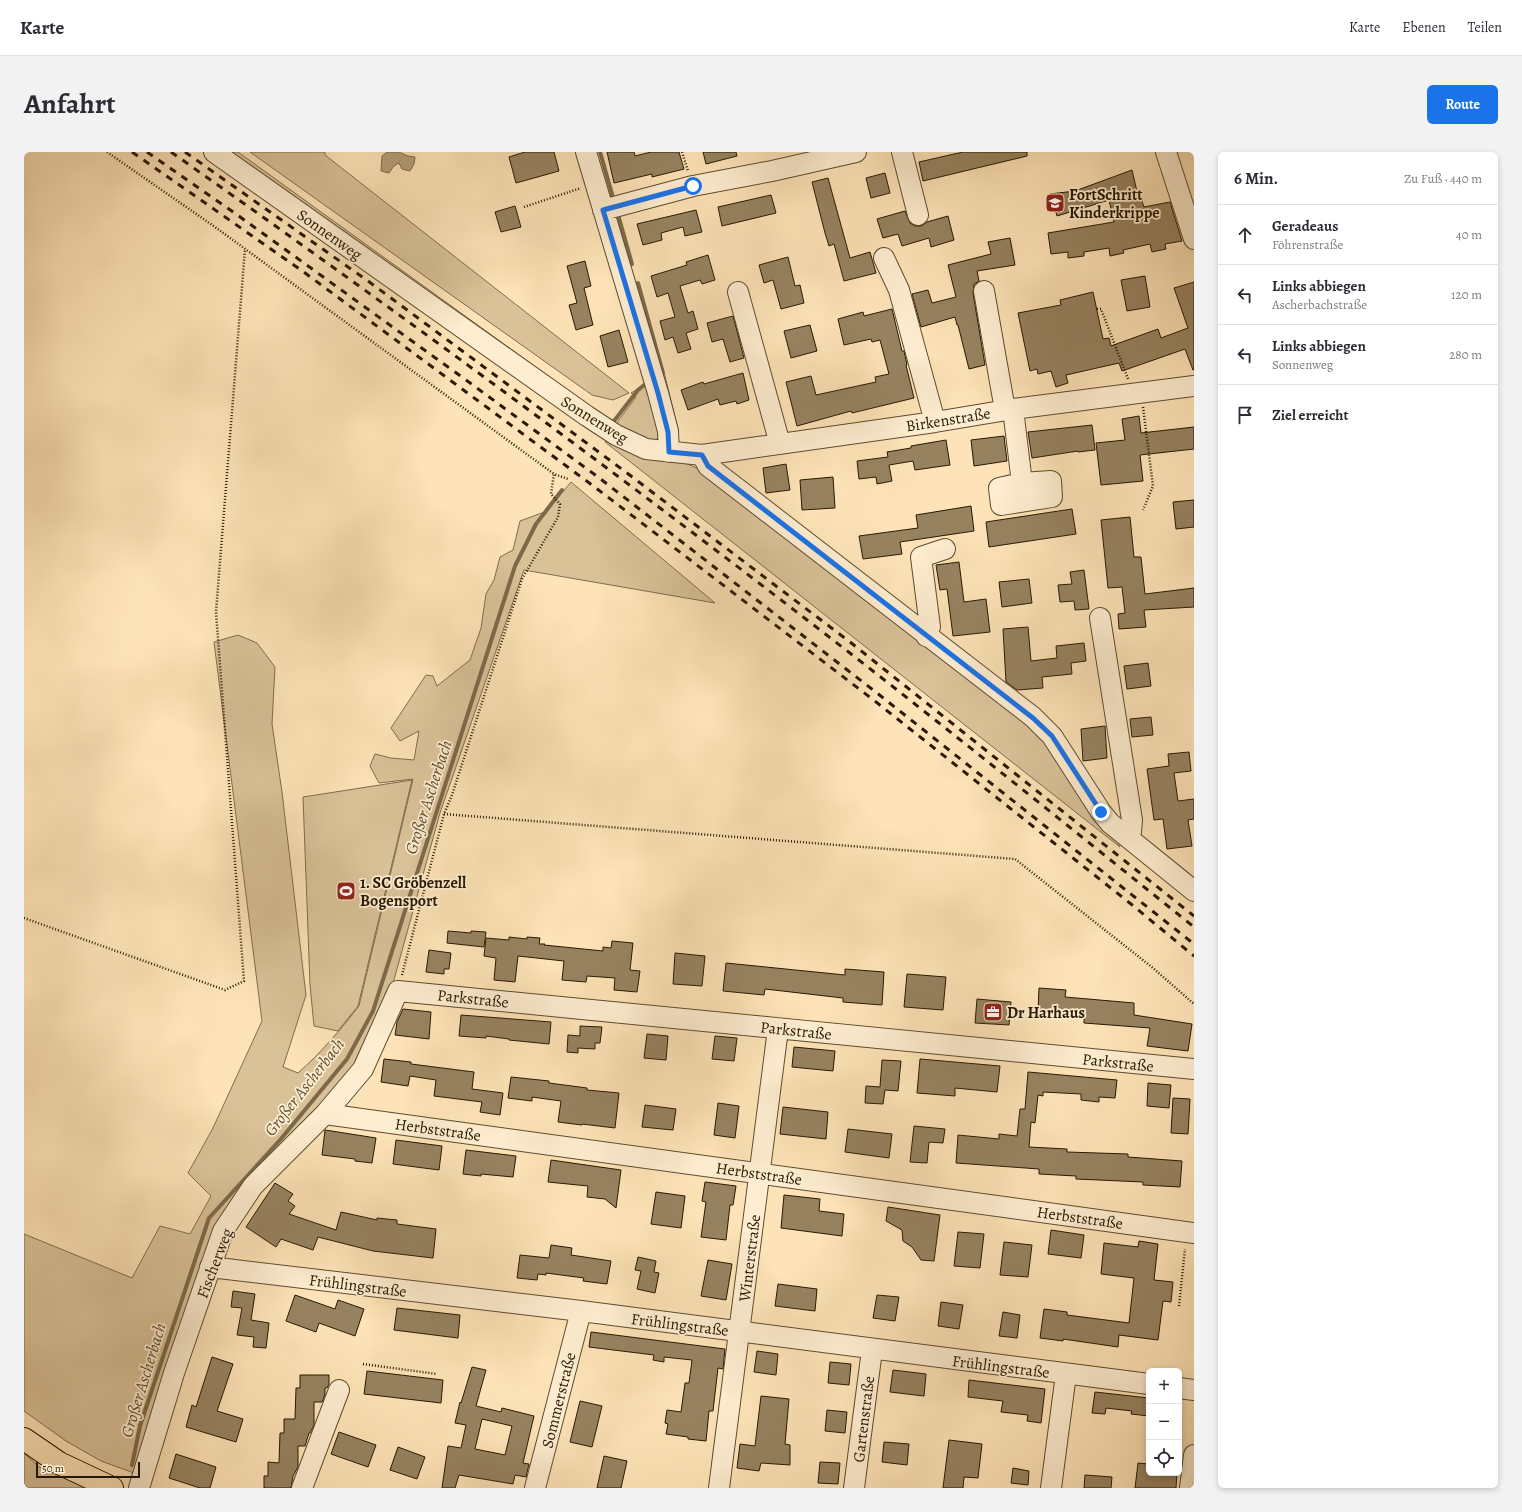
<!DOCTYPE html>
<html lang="de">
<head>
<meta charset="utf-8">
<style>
  :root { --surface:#fff; --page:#f2f2f3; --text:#2b2b33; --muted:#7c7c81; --line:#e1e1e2; --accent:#1a73e8 }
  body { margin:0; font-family:Alegreya,serif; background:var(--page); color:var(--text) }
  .controls { position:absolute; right:12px; bottom:12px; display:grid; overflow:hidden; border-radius:6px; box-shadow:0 2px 6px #0003 }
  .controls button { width:36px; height:36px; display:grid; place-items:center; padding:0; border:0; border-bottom:1px solid var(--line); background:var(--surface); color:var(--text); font:20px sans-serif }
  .scale { position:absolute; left:12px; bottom:10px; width:104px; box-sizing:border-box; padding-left:4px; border:2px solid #281902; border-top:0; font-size:11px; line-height:14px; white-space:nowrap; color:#281902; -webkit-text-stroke:3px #feedd0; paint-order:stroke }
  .stop { position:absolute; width:12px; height:12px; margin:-9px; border:3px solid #1a73e8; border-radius:50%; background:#fff }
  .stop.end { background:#1a73e8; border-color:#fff; box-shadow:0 1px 4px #0008 }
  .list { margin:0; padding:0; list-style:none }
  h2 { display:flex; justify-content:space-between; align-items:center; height:52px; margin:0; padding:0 16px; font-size:17px }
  h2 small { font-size:13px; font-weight:400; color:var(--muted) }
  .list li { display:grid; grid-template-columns:26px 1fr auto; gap:12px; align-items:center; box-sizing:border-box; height:60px; padding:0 16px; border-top:1px solid var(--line) }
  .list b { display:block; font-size:15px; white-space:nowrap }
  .list p { margin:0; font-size:13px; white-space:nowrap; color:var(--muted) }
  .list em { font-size:13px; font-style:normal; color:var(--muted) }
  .icon { flex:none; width:22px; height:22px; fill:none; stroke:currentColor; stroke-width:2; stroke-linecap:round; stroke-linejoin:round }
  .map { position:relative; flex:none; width:1170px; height:1336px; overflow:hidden; border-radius:6px }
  header { display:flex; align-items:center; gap:24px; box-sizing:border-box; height:56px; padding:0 20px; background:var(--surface); border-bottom:1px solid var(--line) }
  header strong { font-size:19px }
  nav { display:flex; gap:22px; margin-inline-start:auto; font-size:14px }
  .intro { display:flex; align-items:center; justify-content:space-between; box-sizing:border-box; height:96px; padding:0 24px }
  h1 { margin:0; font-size:28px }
  .button { padding:10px 18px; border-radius:6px; background:var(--accent); color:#fff; font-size:14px; font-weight:700 }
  main { display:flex; gap:24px; padding:0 24px }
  aside { flex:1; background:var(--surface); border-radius:6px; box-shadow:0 2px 6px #0003 }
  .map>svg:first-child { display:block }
</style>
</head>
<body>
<header>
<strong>Karte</strong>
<nav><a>Karte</a><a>Ebenen</a><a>Teilen</a></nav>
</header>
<div class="intro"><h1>Anfahrt</h1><a class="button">Route</a></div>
<main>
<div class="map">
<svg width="1170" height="1336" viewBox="0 0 1170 1336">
  <rect width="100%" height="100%" fill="#fde3b7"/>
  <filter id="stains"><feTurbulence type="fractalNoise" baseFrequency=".005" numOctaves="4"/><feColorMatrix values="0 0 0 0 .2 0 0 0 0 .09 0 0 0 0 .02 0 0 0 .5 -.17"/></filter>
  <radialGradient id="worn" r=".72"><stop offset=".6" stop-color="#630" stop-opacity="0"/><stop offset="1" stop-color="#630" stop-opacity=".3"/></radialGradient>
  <path fill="#d9c198" stroke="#806d4d" d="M206 0H214L556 247Z
    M226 0H301V3L605 241 589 248 568 243Z
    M640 220 654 277 640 276 636 284 628 291 591 273 612 245 607 241Z
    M584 286 657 309 677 318 1003 568 1032 601 1063 658 1092 687 1096 695 581 290Z
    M547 330 691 451 500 418 416 661 368 835 334 910 309 946 225 1030 110 1321 77 1309 42 1289 0 1259V1082L108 1126 136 1074 166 1082 187 1044 164 1021 189 976 238 869 190 490 214 483 233 491 251 515 248 572 258 640 282 843 259 915 274 921C297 901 316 878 335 854L389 627 355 631 346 614 351 602 367 606 390 608 395 579 376 589 367 576 402 523 409 524 413 534 446 508 457 476 462 442 470 428 476 405 489 398 496 369 523 359Z
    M388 628 334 854 314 879 290 874 286 833 279 645Z
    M0 1301 15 1315 63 1336H6L0 1334Z"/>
  <path fill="#b59e79" stroke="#7d6949" d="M363 0H375L384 4 391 5 390 12 386 19 378 17 375 11 370 14 365 21 357 19 358 4Z"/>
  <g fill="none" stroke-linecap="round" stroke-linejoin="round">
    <path stroke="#7d6949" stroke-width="4" d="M576 0 590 49
      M593 59 608 112
      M614 131 639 221 634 223
      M590 269 614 238 625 229
      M108 1313 116 1274 185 1066 256 988 323 907 349 859 491 414 512 372 538 338"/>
  </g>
  <path fill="#978260" stroke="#281902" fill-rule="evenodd" d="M501 0H530L535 19 492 31 485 5Z
    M583 0H610L611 4 627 0H655L660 17 628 25V22L590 31Z
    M679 0H712L713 4 682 12Z
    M939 0H1003V4L899 29 895 10Z
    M1108 18 1114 44H1116L1120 55 1146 50 1158 89 1141 92 1142 97 1128 100 1126 92 1099 98 1100 101 1086 104 1085 96 1060 100V104L1044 106V100L1027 102 1024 81 1090 70 1085 48 1033 64 1026 42 1051 39Z
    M861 21 866 41 847 46 842 26Z
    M804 26 826 106 846 100 852 121 820 129 810 92 805 94 801 81 788 30Z
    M747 43 752 61 698 74 694 55Z
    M491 54 497 75 477 80 471 60Z
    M672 58 678 80 661 84 659 75 637 81 638 88 619 93 613 72Z
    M881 59 886 71 891 74H897L903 70 924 64 930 88 907 95 905 86 878 94 874 82 859 86 853 67Z
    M986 86 991 113 953 119 955 129 950 132 949 141 961 213 945 217 934 173H933L931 165 897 175 888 142 904 138 908 151 932 145 924 113 967 102 964 90Z
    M684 103 691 128 678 132 676 128 656 134 664 161 669 159 674 177 662 181 667 197 654 201 649 185 641 188 636 169 651 165 644 141 633 145 627 124 663 113 662 110Z
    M764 105 771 134 776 133 780 151 757 157 749 128 740 131 735 113Z
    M561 109 567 134 560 136 569 173 552 178 545 153 553 151 543 114Z
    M1121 124 1126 155 1103 159 1097 128Z
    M1170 130V218H1169L1161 197 1098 219 1095 211 1042 223 1044 231 1032 235 1027 219 1014 222 1013 217 1006 219 994 161 1037 153 1036 148 1069 140 1079 187 1085 186 1087 194 1134 177 1137 186 1164 176 1150 136Z
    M868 157 878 199H880L883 213H882L890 246 828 261 827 259 773 274 762 230 787 224 792 243 852 230 851 225 865 222 856 188 848 190 847 187 820 193 814 167 839 160 840 164Z
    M709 164 720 206 706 210 699 187 688 190 683 171Z
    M786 173 793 199 767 206 760 179Z
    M595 178 604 210 584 215 576 184Z
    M719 221 725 248 713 252 712 249 696 253 694 247 664 258 657 238 679 230 680 232Z
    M1115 264 1117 281 1170 275V297L1116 303 1119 329 1077 333 1072 291 1101 288 1098 267Z
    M1068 273 1071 298 1054 300V299L1008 306 1004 280Z
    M980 284 983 309 950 314 947 288Z
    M922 288 926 313 891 318 889 309 865 313 868 329 853 332 852 325 835 327 833 309 864 305 863 300 887 296V294Z
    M762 312 766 338 742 341 739 316Z
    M809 325 811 356 778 358 776 328Z
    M1170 348V375L1152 377 1149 350Z
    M947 354 950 379 876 390 878 402 839 407 835 384 894 376 892 363Z
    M1048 357 1052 382 965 395 962 370Z
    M1106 365 1110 405H1117L1121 442 1170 436V455L1120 458 1122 475 1095 477 1094 462 1101 461 1098 435 1084 436 1077 368Z
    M935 410 940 450 962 447 966 480 929 484 923 437 916 438 912 413Z
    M1060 418 1065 457 1051 458 1050 449 1036 450 1034 433 1048 432 1046 420Z
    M1005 427 1008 451 978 455 975 430Z
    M1004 475 1007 509 1033 506 1032 494 1060 491 1062 509 1047 511 1048 522 1018 525 1019 536 993 538 982 530 979 477Z
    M1124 511 1127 534 1103 537 1100 514Z
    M1127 565 1129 583 1108 585 1106 567Z
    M1081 574 1083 606 1059 609 1057 577Z
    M1165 600 1167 619 1150 621 1154 649 1170 647V667L1164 668 1168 694 1143 697 1139 667 1130 668 1123 617 1145 614 1144 602Z
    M424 779 447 781V779L462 780 460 795 423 791Z
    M485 785 503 787V785L516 786 515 792H521L520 793 579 799V795L587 796 588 789 609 791 606 818 616 819 613 840 590 838 591 826 563 824 562 830 538 828 540 809 494 804 491 830 470 828 472 806 460 804 462 786 485 788Z
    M405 798 427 801 425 817H420V822L402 820Z
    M651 801 681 804 678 834 649 832Z
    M702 811 821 823V817L860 820 858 853 819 850V846L741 837 740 843 699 839Z
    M883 822 922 825 919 858 880 855Z
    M1015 836 1042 838 1041 845 1110 851V863L1168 872 1164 899 1123 894 1126 876 1060 871V863L1014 859Z
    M953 847 987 850 985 873 951 871Z
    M379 857 407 860 405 887 371 883 373 870Z
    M437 863 527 870 525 892 485 888V887L462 884V886L435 884Z
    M556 874 578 875 576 891H571V897L554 896V901L543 900 544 883 556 884Z
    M623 882 644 884 642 908 620 906Z
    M691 884 713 886 710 909 688 907Z
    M770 895 811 899 809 919 768 915Z
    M360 907 387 910V912L450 920 448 937 479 941 476 963 456 960 458 950 410 944 412 928 386 924 384 934 357 930Z
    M896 907 976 914 973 940 931 936V944L893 941Z
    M858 908 877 909 874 939 861 938 859 952 841 951 842 934 856 935Z
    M1004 920 1093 928 1091 946 1075 945V950L1057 948V942L1019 940V944L1014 943 1011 971 1007 970 1005 995 1043 997V1000L1104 1002V1005L1158 1009 1156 1035 1119 1033V1030L1052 1027V1024L1015 1022V1017L932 1011 934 983 975 987V982L993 984 996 957H1001Z
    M487 925 525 929V931L563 936V938L595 941 591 976 558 972V973L534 970 537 949 508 945V949L484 946Z
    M1124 931 1147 933 1145 956 1123 954Z
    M1149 946 1166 947 1164 982 1147 981Z
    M694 951 715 954 711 986 690 983Z
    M621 953 652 957 649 978 618 975Z
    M759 955 804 960 802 987 756 982Z
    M890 974 921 977 919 991 905 990 903 1011 886 1010Z
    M824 977 868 982 865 1006 821 1000Z
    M301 978 352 986 348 1011 331 1009V1007L298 1003Z
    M372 988 418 994 415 1018 369 1012Z
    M442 998 492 1004 489 1025 457 1022V1024L439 1022Z
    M527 1008 597 1018 592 1056 581 1047 563 1045 564 1034 524 1030Z
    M681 1030 712 1034 709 1053H706L702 1088 677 1085 682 1050 678 1049Z
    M251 1031 269 1042 264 1049 271 1054 265 1062 312 1078 317 1060 353 1068V1066L373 1068V1072L412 1077 409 1106 349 1099 294 1085 289 1098 257 1087 252 1095 222 1075Z
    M632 1040 661 1044 657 1076 627 1072Z
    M760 1043 796 1047 795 1059 820 1062 818 1084 757 1076Z
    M864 1055 916 1063 910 1109 897 1108 888 1095 879 1089 878 1078 862 1069Z
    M1027 1078 1060 1083 1057 1106 1024 1102Z
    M934 1080 960 1082 956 1116 930 1114Z
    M1115 1089 1134 1092 1130 1128 1149 1130 1147 1150 1139 1149 1134 1188 1095 1183 1094 1195 1039 1187V1189L1016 1186 1020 1157 1043 1160V1163L1105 1171 1110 1126 1077 1122 1080 1091 1114 1095Z
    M980 1090 1008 1093 1004 1125 976 1123Z
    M527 1093 548 1096 547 1103 587 1109 583 1132 559 1129 560 1126 522 1121V1123L514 1122 513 1128 493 1126 496 1103 525 1106Z
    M614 1105 632 1109 630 1120 635 1121 631 1141 613 1137 617 1119 611 1118Z
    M684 1108 708 1112 702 1148 677 1144Z
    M754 1132 793 1137 791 1159 751 1154Z
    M209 1139 231 1142 227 1168 245 1171 242 1196 229 1195 230 1185 213 1183 218 1156 207 1155Z
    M271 1143 311 1157 314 1148 340 1157 331 1184 295 1171 292 1180 262 1169Z
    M853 1143 875 1145 871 1169 849 1166Z
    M917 1150 939 1153 935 1177 914 1174Z
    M373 1156 436 1163 434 1186 370 1178Z
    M979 1160 996 1163 993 1186 975 1184Z
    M567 1180 701 1197 699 1217 694 1216 689 1259H685L682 1289 664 1287V1285L642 1282 644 1272 641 1271 643 1258 657 1260 661 1231H665L668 1208 640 1205V1210L629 1208 630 1203 565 1195Z
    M733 1199 754 1202 752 1223 730 1220Z
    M188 1205 209 1212 193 1259 219 1267 212 1290 162 1275 168 1253 172 1255Z
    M806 1210 827 1212 825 1233 804 1231Z
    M448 1215 462 1218 452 1254 477 1260 478 1256 510 1264 499 1311 505 1312 502 1325 491 1323 489 1332 435 1323 431 1336H418L424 1294 437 1296 442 1273 431 1271 436 1250 437 1251ZM458 1267 488 1274 481 1303 451 1297Z
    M869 1218 902 1222 900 1244 866 1240Z
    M343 1219 419 1228 417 1251 340 1242Z
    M276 1223H305V1232L303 1236H301V1242L298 1250H290V1273L286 1281H285L281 1294H274V1315L269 1324 267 1336H240V1324H244V1310L255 1311 256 1281H260V1267H271L272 1236H276Z
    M945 1228 1021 1237 1017 1271 1003 1269 1004 1263 977 1260 979 1249 944 1245Z
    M1071 1240 1125 1246V1264L1107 1262 1108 1259 1082 1256 1081 1262 1068 1261Z
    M737 1244 765 1247 761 1292 766 1293V1313L737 1311 735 1319 713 1316 716 1292 731 1294Z
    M556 1249 578 1254 568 1295 546 1290Z
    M803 1258 823 1260 821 1281 801 1279Z
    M315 1280 352 1293 344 1315 307 1302Z
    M925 1288 958 1292 954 1326 940 1325 939 1336H919Z
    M860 1290 885 1292 883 1313 858 1310Z
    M374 1295 401 1305 393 1327 366 1318Z
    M152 1302 192 1315 186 1336H176L145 1326Z
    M580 1304 603 1309 597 1336H573Z
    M796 1310 816 1311 814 1332 794 1331Z
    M1114 1311 1125 1312V1321H1153L1152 1336H1111Z
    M989 1316 1005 1319 1004 1333 987 1331Z
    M1061 1323 1088 1325 1087 1336H1060Z"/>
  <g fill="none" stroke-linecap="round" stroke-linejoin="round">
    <g stroke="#5d4c2f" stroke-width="22">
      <path id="minor" d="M190 0 563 264 592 283 622 297 678 303 911 270 989 257 1170 234
        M562 0 634 241 644 279 645 300
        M878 0 894 63
        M1142 0 1170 87
        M579 58 669 34 748 19 832 0
        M860 106 875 138 911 270
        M960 139 981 258
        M714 140 756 292
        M989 257 998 331 975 336 977 353 1028 345 1027 329 998 331
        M678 303 684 314 1009 565 1028 584 1077 660 1086 671 1170 739
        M1076 466 1108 668 1107 680 1103 684
        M902 484 906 475 897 405 921 397
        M301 962 1170 1081
        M186 1115 557 1159 1125 1232
        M1155 1236 1170 1238
        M115 1336 150 1221 199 1079 229 1034 301 962 339 917 374 839 1170 917
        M278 1336 315 1238
        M511 1336 557 1159
        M695 1336 754 877
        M830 1336 848 1198
        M1027 1336 1042 1222
        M1166 1336 1170 1303"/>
    </g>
    <g stroke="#281902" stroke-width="24">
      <path id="major" d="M0 1287 35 1311 88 1336"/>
    </g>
    <path stroke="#281902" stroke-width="2.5" stroke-dasharray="1 2" stroke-linecap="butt" d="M83 0 191 75 530 322
      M658 0 664 19
      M500 55 557 36
      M1073 157H1077L1104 227
      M1119 255 1129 334 1119 358
      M420 662 991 707 1129 816 1170 852
      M0 766 201 838 220 829 192 460 221 97
      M378 823 420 662 428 643 498 427 534 365 536 352 527 342 530 322 544 327
      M1155 1154 1161 1097
      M339 1212 413 1222"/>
    <use href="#minor" stroke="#feedd0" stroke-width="20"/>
    <use href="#major" stroke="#fde3b7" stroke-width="22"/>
    <path stroke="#281902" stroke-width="3" stroke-dasharray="7 7" stroke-linecap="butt" d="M108 0 277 118 568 333 847 546 1107 752 1170 804
      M123 0 212 62 442 228 574 325 853 541 1170 792
      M147 0C376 161 601 327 822 498 939 589 1054 682 1170 775
      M161 0 344 129 603 321 826 490 1170 764"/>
  </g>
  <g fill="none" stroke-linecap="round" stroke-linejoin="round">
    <path stroke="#1a73e8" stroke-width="5" d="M669 34 579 58 634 241 644 280 645 300 678 303 684 314 1009 566 1028 584 1077 660"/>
  </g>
  <defs>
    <g id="school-square" transform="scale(1)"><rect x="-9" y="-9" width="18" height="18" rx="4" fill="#8f2418" stroke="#feedd0"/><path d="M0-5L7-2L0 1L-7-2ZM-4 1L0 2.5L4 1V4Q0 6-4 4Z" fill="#fff"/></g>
    <g id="stadium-square" transform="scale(1)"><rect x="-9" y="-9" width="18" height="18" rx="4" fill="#8f2418" stroke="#feedd0"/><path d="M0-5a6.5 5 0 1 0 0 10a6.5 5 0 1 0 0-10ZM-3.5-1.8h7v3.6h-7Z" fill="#fff"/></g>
    <g id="office-square" transform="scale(1)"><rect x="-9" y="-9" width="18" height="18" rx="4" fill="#8f2418" stroke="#feedd0"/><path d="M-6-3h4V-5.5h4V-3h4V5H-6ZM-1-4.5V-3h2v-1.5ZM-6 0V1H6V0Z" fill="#fff"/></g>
  </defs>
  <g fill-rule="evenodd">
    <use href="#school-square" x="1031" y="51"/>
    <use href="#stadium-square" x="322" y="739"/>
    <use href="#office-square" x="969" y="860"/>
  </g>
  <g text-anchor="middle" stroke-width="3.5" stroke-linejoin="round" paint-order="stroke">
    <g font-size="16" font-weight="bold" fill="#281902" stroke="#feedd0" text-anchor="start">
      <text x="1045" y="48">FortSchritt<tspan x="1045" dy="18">Kinderkrippe</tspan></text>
      <text x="336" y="736">1. SC Gröbenzell<tspan x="336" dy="18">Bogensport</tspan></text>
      <text x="983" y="866">Dr Harhaus</text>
    </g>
    <g font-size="16" fill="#281902" stroke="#feedd0">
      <text transform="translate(306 82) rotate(35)" y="6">Sonnenweg</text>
      <text transform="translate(571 267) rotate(32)" y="6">Sonnenweg</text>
      <text transform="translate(924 267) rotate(-9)" y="6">Birkenstraße</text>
      <text transform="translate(449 846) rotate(6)" y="6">Parkstraße</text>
      <text transform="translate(772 878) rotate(6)" y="6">Parkstraße</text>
      <text transform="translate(1094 910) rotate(6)" y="6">Parkstraße</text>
      <text transform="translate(414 977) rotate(8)" y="6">Herbststraße</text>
      <text transform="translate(735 1021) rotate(8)" y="6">Herbststraße</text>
      <text transform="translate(1056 1065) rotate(8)" y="6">Herbststraße</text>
      <text transform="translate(725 1106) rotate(-83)" y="6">Winterstraße</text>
      <text transform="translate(190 1111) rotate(-69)" y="6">Fischerweg</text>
      <text transform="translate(334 1133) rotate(7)" y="6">Frühlingstraße</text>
      <text transform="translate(656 1172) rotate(7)" y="6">Frühlingstraße</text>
      <text transform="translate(977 1214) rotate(7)" y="6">Frühlingstraße</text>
      <text transform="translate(534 1248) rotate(-76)" y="6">Sommerstraße</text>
      <text transform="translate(839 1267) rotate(-83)" y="6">Gartenstraße</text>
    </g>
    <g font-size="17" font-style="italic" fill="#604e32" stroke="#feedd0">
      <text transform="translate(404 645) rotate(-72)" y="6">Großer Ascherbach</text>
      <text transform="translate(280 935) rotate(-52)" y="6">Großer Ascherbach</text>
      <text transform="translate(119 1228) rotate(-73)" y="6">Großer Ascherbach</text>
    </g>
  </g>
  <rect width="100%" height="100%" filter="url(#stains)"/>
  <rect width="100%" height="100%" fill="url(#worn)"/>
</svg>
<div class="controls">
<button>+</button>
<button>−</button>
<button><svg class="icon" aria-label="locate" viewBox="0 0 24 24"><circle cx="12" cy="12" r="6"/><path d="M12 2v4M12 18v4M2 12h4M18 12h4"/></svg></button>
</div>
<div class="scale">50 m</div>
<div class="stop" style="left:669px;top:34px"></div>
<div class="stop end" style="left:1077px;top:660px"></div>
</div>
<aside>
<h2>6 Min.<small>Zu Fuß · 440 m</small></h2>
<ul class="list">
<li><svg class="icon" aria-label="ahead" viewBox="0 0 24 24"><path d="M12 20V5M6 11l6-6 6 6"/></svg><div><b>Geradeaus</b><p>Föhrenstraße</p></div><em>40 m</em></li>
<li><svg class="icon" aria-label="left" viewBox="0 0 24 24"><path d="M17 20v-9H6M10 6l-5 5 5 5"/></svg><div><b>Links abbiegen</b><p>Ascherbachstraße</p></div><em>120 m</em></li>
<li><svg class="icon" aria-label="left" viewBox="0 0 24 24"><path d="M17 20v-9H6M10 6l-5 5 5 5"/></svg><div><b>Links abbiegen</b><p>Sonnenweg</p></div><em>280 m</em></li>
<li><svg class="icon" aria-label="arrive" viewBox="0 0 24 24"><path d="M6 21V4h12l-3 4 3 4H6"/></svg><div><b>Ziel erreicht</b></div></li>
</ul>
</aside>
</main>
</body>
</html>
